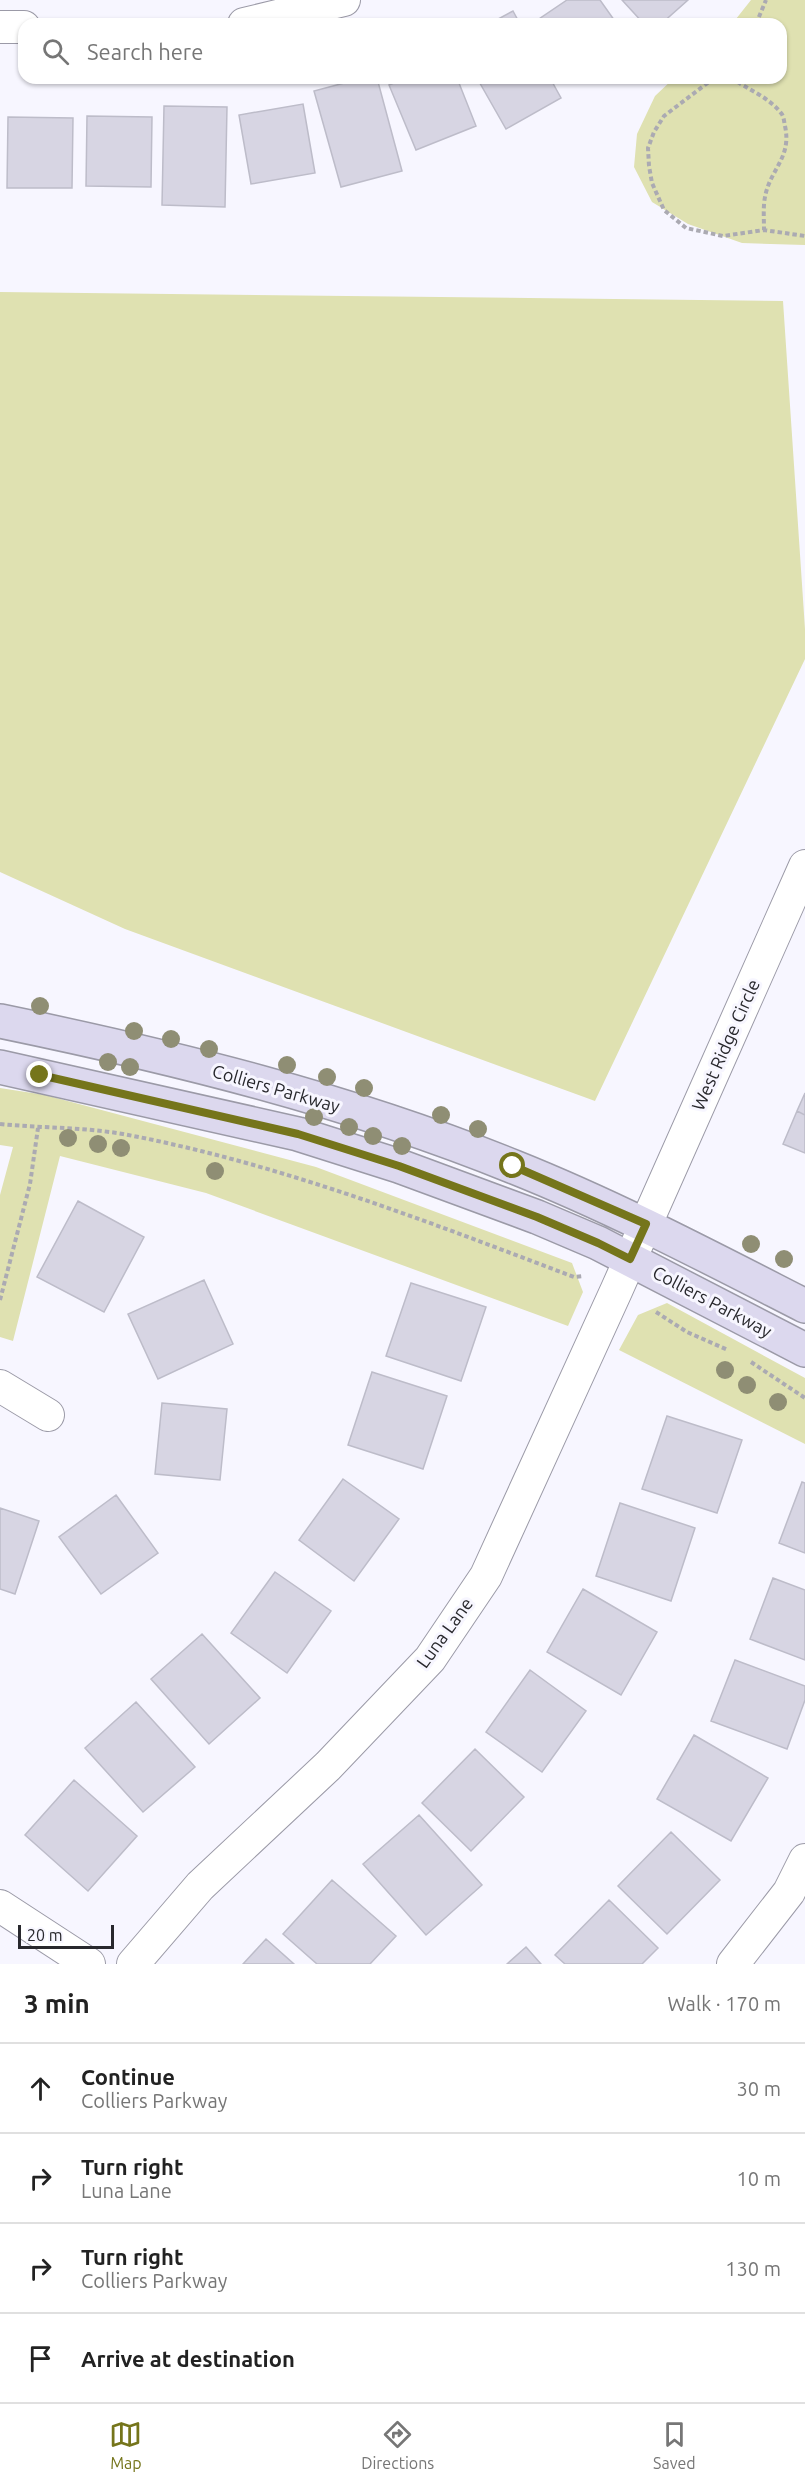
<!DOCTYPE html>
<html lang="en">
<head>
<meta charset="utf-8">
<style>
  :root { --surface:#fff; --page:#f6f6f6; --text:#222; --muted:#767676; --line:#e0e0e0; --accent:#75751b }
  body { margin:0; font-family:Ubuntu,sans-serif; background:var(--page); color:var(--text) }
  .scale { position:absolute; left:18px; bottom:15px; width:96px; box-sizing:border-box; padding-left:6px; border:3px solid #28282d; border-top:0; font-size:16px; line-height:21px; white-space:nowrap; color:#28282d; -webkit-text-stroke:4px #f7f6ff; paint-order:stroke }
  .stop { position:absolute; width:18px; height:18px; margin:-14px; border:4px solid #75751b; border-radius:50%; background:#fff }
  .stop.end { background:#75751b; border-color:#fff; box-shadow:0 2px 6px #0008 }
  .list { margin:0; padding:0; list-style:none }
  h2 { display:flex; justify-content:space-between; align-items:center; height:78px; margin:0; padding:0 24px; font-size:26px }
  h2 small { font-size:20px; font-weight:400; color:var(--muted) }
  .list li { display:grid; grid-template-columns:39px 1fr auto; gap:18px; align-items:center; box-sizing:border-box; height:90px; padding:0 24px; border-top:2px solid var(--line) }
  .list b { display:block; font-size:22px; white-space:nowrap }
  .list p { margin:0; font-size:20px; white-space:nowrap; color:var(--muted) }
  .list em { font-size:20px; font-style:normal; color:var(--muted) }
  .icon { flex:none; width:33px; height:33px; fill:none; stroke:currentColor; stroke-width:2; stroke-linecap:round; stroke-linejoin:round }
  .map { position:relative; flex:none; width:805px; height:1964px; overflow:hidden }
  .search { position:absolute; background:var(--surface); box-shadow:0 2px 4px #0004; left:18px; right:18px; top:18px; height:66px; display:flex; align-items:center; gap:15px; box-sizing:border-box; padding:0 21px; border-radius:18px; color:var(--muted); font-size:22px }
  .sheet { height:438px; background:var(--surface) }
  nav { display:flex; justify-content:space-around; align-items:center; box-sizing:border-box; height:84px; border-top:2px solid var(--line); background:var(--surface); font-size:16px; color:var(--muted) }
  nav a { display:grid; justify-items:center; gap:3px }
  nav .on { color:var(--accent) }
  .map>svg:first-child { display:block }
</style>
</head>
<body>
<div class="map">
<svg width="805" height="1964" viewBox="0 0 805 1964">
  <rect width="100%" height="100%" fill="#f7f6ff"/>
  <path fill="#dfe1b1" d="M751 0H805V245L742 243 688 224 652 202 634 167 637 134 655 96 674 78H781V24H732Z
    M0 292 783 301 805 629V659L595 1101 125 929 0 872Z
    M0 1088 45 1095 316 1167 572 1263 583 1292 568 1326 206 1193 60 1156 13 1341 0 1337V1195L13 1147 0 1145Z
    M667 1303 805 1378V1444L619 1350 638 1315Z"/>
  <path fill="#d7d5e3" stroke="#bdbcc9" stroke-width="1.5" d="M567 0H600L617 24H538L536 21Z
    M622 0H688L661 24H644Z
    M513 11 520 24H489Z
    M363 78H377L402 171 341 187 314 91Z
    M406 78H457L476 126 416 150 389 85Z
    M477 78H550L561 98 506 129Z
    M303 104 315 173 251 184 239 115Z
    M164 106 227 107 225 207 162 205Z
    M87 116 152 117 151 187 86 186Z
    M8 117 73 118 72 188H7Z
    M805 1093V1115L797 1111Z
    M797 1111 805 1115V1153L783 1144Z
    M78 1201 144 1237 104 1312 37 1277Z
    M204 1280 233 1344 158 1379 128 1314Z
    M411 1283 486 1307 461 1381 386 1356Z
    M372 1372 447 1396 423 1469 348 1445Z
    M162 1403 227 1409 220 1480 155 1474Z
    M667 1416 742 1440 717 1513 642 1489Z
    M343 1479 399 1519 354 1581 299 1540Z
    M802 1482 805 1483V1553L779 1543Z
    M116 1495 158 1553 101 1594 59 1537Z
    M620 1503 695 1528 671 1601 596 1576Z
    M0 1508 39 1521 15 1594 0 1589Z
    M275 1572 331 1611 287 1673 231 1633Z
    M773 1578 805 1590V1660L750 1639Z
    M583 1589 657 1632 621 1695 547 1652Z
    M202 1634 260 1698 209 1744 151 1679Z
    M735 1660 805 1686V1700L787 1749 711 1721Z
    M530 1670 586 1711 542 1772 486 1732Z
    M136 1702 195 1767 143 1812 85 1748Z
    M694 1735 768 1778 731 1841 657 1799Z
    M475 1749 524 1797 471 1851 422 1803Z
    M74 1780 137 1836 88 1891 25 1835Z
    M419 1815 482 1885 426 1935 363 1864Z
    M671 1832 720 1880 667 1934 618 1886Z
    M332 1880 396 1936 370 1964H317L283 1934Z
    M609 1900 658 1948 642 1964H565L555 1955Z
    M266 1939 294 1964H243Z
    M526 1947 541 1964H507Z"/>
  <g fill="none" stroke-linecap="round" stroke-linejoin="round">
    <g stroke="#9b9aa7" stroke-width="34">
      <path id="street" d="M244 24 344 0
        M0 27H24
        M0 1386 48 1415
        M0 1906 89 1964
        M133 1964 200 1886 328 1766 430 1659 486 1576 617 1289 805 866
        M733 1964 789 1892 805 1860"/>
    </g>
    <g stroke="#9b9aa7" stroke-width="36">
      <path id="secondary" d="M0 1021C174 1057 349 1100 514 1167 614 1207 709 1257 805 1306
        M0 1067 298 1134 399 1166 537 1217 598 1243 805 1350"/>
    </g>
    <path stroke="#abaab2" stroke-width="4" stroke-dasharray="4.5 3" stroke-linecap="butt" d="M756 24 766 0
      M714 78 664 116 654 132 648 148 649 166 652 183 664 210 686 228 723 236 764 230 805 236
      M731 78C746 88 770 98 781 113 784 116 784 122 785 126 792 158 770 169 765 197 763 207 764 219 764 230
      M0 1124C40 1128 82 1127 123 1134 278 1163 426 1221 574 1277L583 1276
      M0 1300 30 1184 38 1128
      M656 1312 687 1332 728 1350
      M751 1362 805 1398"/>
    <use href="#street" stroke="#fff" stroke-width="32"/>
    <use href="#secondary" stroke="#dcd8ee" stroke-width="33"/>
  </g>
  <g fill="#8f8e74">
    <circle cx="40" cy="1006" r="9"/>
    <circle cx="134" cy="1031" r="9"/>
    <circle cx="171" cy="1039" r="9"/>
    <circle cx="209" cy="1049" r="9"/>
    <circle cx="108" cy="1062" r="9"/>
    <circle cx="287" cy="1065" r="9"/>
    <circle cx="130" cy="1067" r="9"/>
    <circle cx="327" cy="1077" r="9"/>
    <circle cx="364" cy="1088" r="9"/>
    <circle cx="441" cy="1115" r="9"/>
    <circle cx="314" cy="1117" r="9"/>
    <circle cx="349" cy="1127" r="9"/>
    <circle cx="478" cy="1129" r="9"/>
    <circle cx="373" cy="1136" r="9"/>
    <circle cx="68" cy="1138" r="9"/>
    <circle cx="98" cy="1144" r="9"/>
    <circle cx="402" cy="1146" r="9"/>
    <circle cx="121" cy="1148" r="9"/>
    <circle cx="215" cy="1171" r="9"/>
    <circle cx="751" cy="1244" r="9"/>
    <circle cx="784" cy="1259" r="9"/>
    <circle cx="725" cy="1370" r="9"/>
    <circle cx="747" cy="1385" r="9"/>
    <circle cx="778" cy="1402" r="9"/>
  </g>
  <g fill="none" stroke-linecap="round" stroke-linejoin="round">
    <path stroke="#75751b" stroke-width="8" d="M40 1075 298 1134 399 1166 537 1217 598 1243 630 1259 646 1224 513 1166"/>
  </g>
  <g text-anchor="middle" stroke-width="6" stroke-linejoin="round" paint-order="stroke">
    <g font-size="18" fill="#28282d" stroke="#f7f6ff">
      <text transform="translate(726 1045) rotate(-66)" y="6">West Ridge Circle</text>
      <text transform="translate(276 1089) rotate(16)" y="6">Colliers Parkway</text>
      <text transform="translate(712 1302) rotate(28)" y="6">Colliers Parkway</text>
      <text transform="translate(445 1633) rotate(-54)" y="6">Luna Lane</text>
    </g>
  </g>
</svg>
<div class="scale">20 m</div>
<div class="stop" style="left:513px;top:1166px"></div>
<div class="stop end" style="left:40px;top:1075px"></div>
<div class="search"><svg class="icon" aria-label="search" viewBox="0 0 24 24"><circle cx="10" cy="10" r="6"/><path d="M15 15l6 6"/></svg>Search here</div>
</div>
<section class="sheet">
<h2>3 min<small>Walk · 170 m</small></h2>
<ul class="list">
<li><svg class="icon" aria-label="ahead" viewBox="0 0 24 24"><path d="M12 20V5M6 11l6-6 6 6"/></svg><div><b>Continue</b><p>Colliers Parkway</p></div><em>30 m</em></li>
<li><svg class="icon" aria-label="right" viewBox="0 0 24 24"><path d="M7 20v-9h11M14 6l5 5-5 5"/></svg><div><b>Turn right</b><p>Luna Lane</p></div><em>10 m</em></li>
<li><svg class="icon" aria-label="right" viewBox="0 0 24 24"><path d="M7 20v-9h11M14 6l5 5-5 5"/></svg><div><b>Turn right</b><p>Colliers Parkway</p></div><em>130 m</em></li>
<li><svg class="icon" aria-label="arrive" viewBox="0 0 24 24"><path d="M6 21V4h12l-3 4 3 4H6"/></svg><div><b>Arrive at destination</b></div></li>
</ul>
</section>
<nav>
<a class="on"><svg class="icon" aria-label="map" viewBox="0 0 24 24"><path d="M3 6l6-2 6 2 6-2v14l-6 2-6-2-6 2zM9 4v14M15 6v14"/></svg>Map</a>
<a><svg class="icon" aria-label="directions" viewBox="0 0 24 24"><path d="M12 3l9 9-9 9-9-9zM9 14v-3h6M13 9l2 2-2 2"/></svg>Directions</a>
<a><svg class="icon" aria-label="saved" viewBox="0 0 24 24"><path d="M7 4h10v16l-5-4-5 4z"/></svg>Saved</a>
</nav>
</body>
</html>
